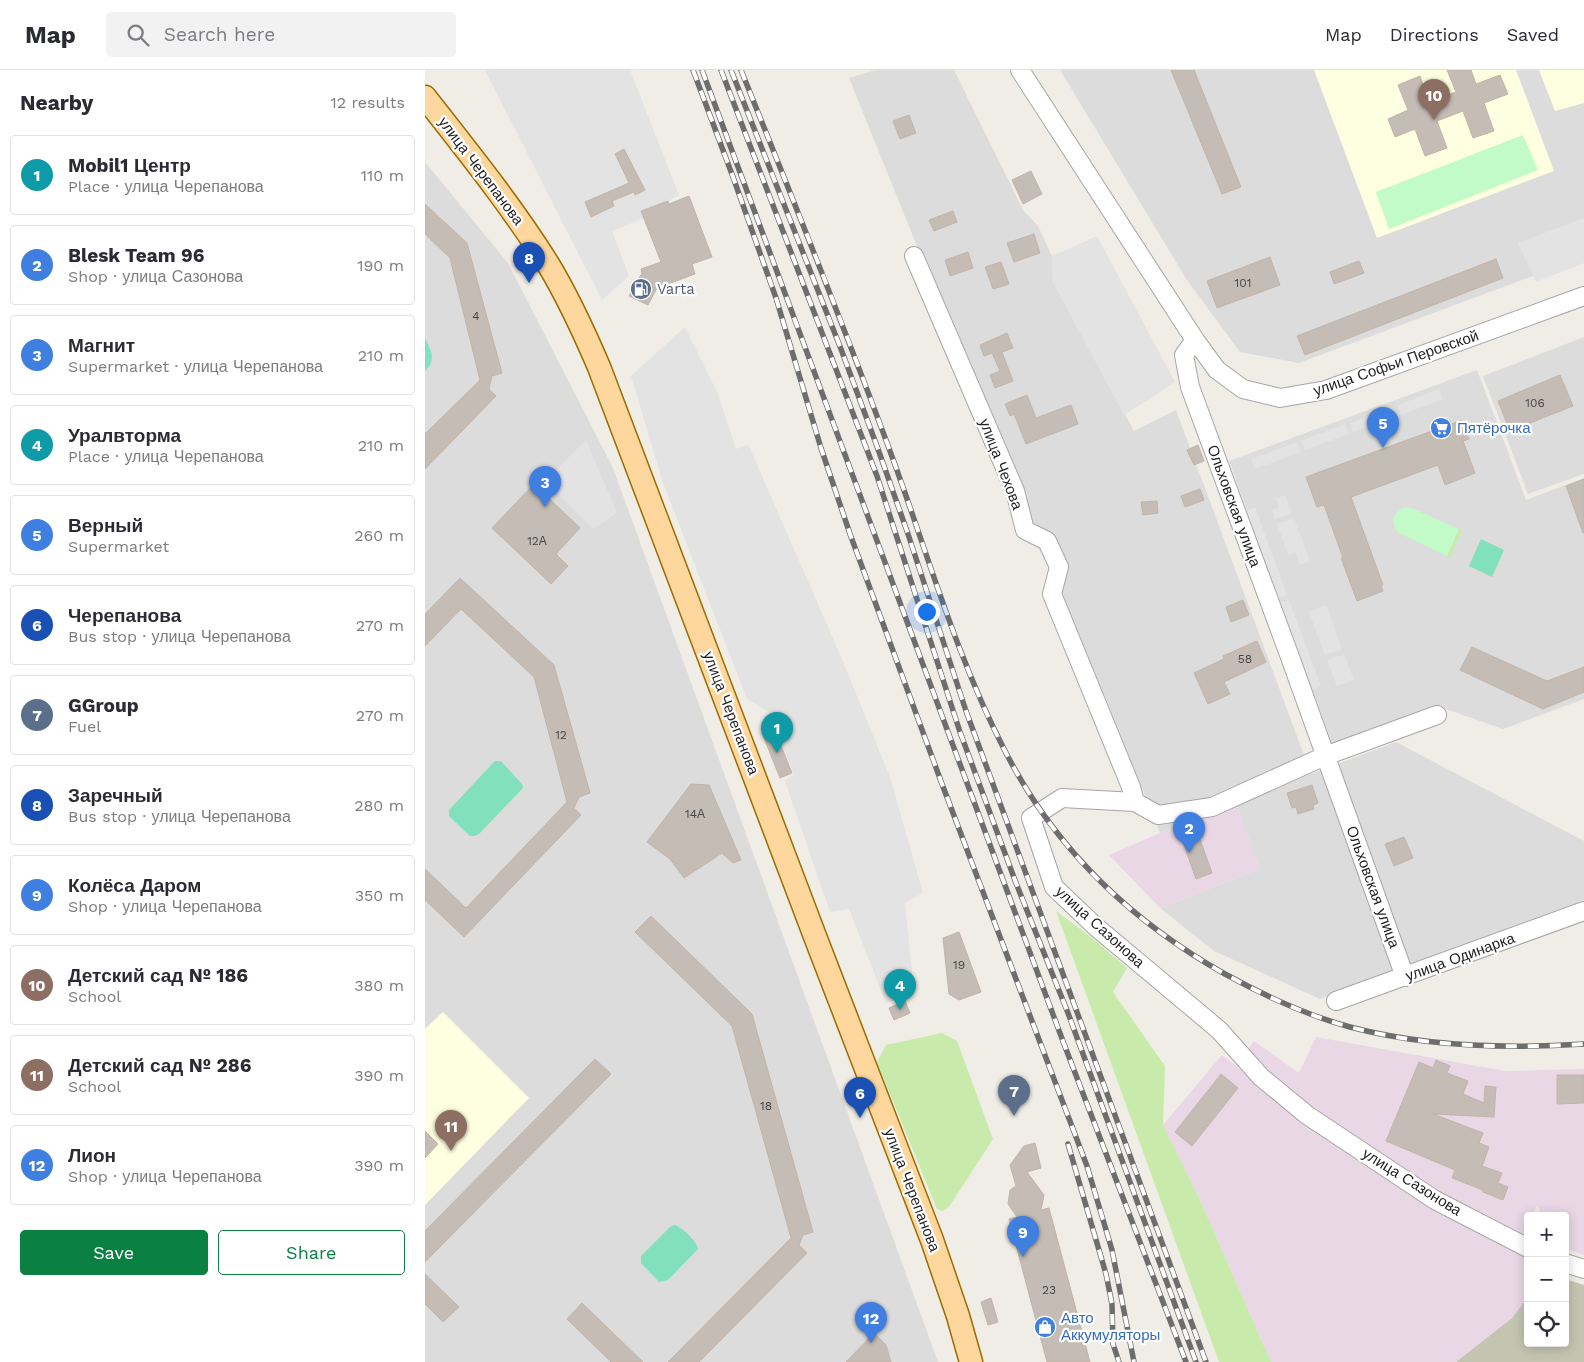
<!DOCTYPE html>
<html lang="en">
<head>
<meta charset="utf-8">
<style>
  :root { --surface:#fff; --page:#f2f2f3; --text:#2b2b33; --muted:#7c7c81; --line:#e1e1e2; --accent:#0b8043 }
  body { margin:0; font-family:"Work Sans",sans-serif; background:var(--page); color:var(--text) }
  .controls { position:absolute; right:15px; bottom:15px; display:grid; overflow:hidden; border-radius:5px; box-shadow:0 2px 12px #0003 }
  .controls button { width:45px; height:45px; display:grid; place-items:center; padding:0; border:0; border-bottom:1px solid var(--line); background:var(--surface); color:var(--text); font:25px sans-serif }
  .you { position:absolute; left:501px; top:541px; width:18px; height:18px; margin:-12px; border:4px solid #fff; border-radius:50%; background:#1a73e8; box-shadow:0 0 0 8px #1a73e833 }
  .badge { display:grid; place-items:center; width:32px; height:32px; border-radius:50%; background:var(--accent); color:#fff; font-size:16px; font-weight:700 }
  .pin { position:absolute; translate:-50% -41px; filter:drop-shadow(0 1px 2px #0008) }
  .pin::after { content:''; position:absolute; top:26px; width:18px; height:15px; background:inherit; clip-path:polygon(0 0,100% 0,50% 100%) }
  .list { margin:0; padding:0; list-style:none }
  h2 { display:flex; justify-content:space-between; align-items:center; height:65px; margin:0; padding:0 20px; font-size:21px }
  h2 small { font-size:16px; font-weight:400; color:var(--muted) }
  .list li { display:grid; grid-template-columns:32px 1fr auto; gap:15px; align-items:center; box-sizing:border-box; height:80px; margin:0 10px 10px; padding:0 10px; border:1px solid var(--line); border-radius:5px }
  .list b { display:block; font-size:19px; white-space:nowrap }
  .list p { margin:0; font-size:16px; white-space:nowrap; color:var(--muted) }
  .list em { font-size:16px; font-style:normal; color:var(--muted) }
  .actions { display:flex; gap:10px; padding:15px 20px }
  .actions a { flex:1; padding:11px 0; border:1px solid var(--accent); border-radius:5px; text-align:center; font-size:18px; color:var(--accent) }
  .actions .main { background:var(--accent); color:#fff }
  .icon { flex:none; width:28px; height:28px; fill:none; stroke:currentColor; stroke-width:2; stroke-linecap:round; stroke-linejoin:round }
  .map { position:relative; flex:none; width:1159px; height:1292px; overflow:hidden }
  header { display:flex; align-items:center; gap:30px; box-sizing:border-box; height:70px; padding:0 25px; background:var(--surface); border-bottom:1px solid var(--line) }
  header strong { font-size:24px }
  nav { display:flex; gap:28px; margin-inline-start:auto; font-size:18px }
  .search { width:350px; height:45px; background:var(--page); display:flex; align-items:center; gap:12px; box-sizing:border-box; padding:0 18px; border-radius:5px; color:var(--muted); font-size:19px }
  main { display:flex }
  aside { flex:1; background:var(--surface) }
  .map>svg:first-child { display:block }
</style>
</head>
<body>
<header>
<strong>Map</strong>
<div class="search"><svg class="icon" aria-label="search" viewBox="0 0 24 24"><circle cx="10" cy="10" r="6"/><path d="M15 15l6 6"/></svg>Search here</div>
<nav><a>Map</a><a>Directions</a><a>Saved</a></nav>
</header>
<main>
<aside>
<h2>Nearby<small>12 results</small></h2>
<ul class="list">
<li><span class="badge" style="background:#0f9aa8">1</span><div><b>Mobil1 Центр</b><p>Place · улица Черепанова</p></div><em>110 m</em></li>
<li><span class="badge" style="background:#3f7fe0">2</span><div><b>Blesk Team 96</b><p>Shop · улица Сазонова</p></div><em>190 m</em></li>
<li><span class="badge" style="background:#3f7fe0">3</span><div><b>Магнит</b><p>Supermarket · улица Черепанова</p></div><em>210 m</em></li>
<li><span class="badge" style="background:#0f9aa8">4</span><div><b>Уралвторма</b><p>Place · улица Черепанова</p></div><em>210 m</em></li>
<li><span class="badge" style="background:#3f7fe0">5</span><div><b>Верный</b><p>Supermarket</p></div><em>260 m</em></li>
<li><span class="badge" style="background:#1a4fb4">6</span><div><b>Черепанова</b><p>Bus stop · улица Черепанова</p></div><em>270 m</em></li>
<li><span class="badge" style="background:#5c6f8a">7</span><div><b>GGroup</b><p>Fuel</p></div><em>270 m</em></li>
<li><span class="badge" style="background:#1a4fb4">8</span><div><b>Заречный</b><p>Bus stop · улица Черепанова</p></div><em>280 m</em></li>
<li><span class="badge" style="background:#3f7fe0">9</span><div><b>Колёса Даром</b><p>Shop · улица Черепанова</p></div><em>350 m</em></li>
<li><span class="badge" style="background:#8d6e63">10</span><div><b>Детский сад № 186</b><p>School</p></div><em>380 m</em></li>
<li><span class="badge" style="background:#8d6e63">11</span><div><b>Детский сад № 286</b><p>School</p></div><em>390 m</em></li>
<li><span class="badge" style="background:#3f7fe0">12</span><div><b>Лион</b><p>Shop · улица Черепанова</p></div><em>390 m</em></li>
</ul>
<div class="actions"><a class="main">Save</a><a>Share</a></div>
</aside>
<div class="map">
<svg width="1159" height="1292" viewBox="0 0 1159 1292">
  <rect width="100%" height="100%" fill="#f0ede6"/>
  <path fill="#dddcdc" d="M450 0H529L598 140 613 156 627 186 628 212 709 361 751 340 886 704 971 672 1159 771V830L895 929 789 881 735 838 835 799 812 736 735 763 686 641 494 181 424 8Z
    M635 0H1159V187L874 293 815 282 762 210Z
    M0 92 83 193 188 398 513 1292H0Z
    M1159 267V404L1103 424 1058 306Z
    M1052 300 1101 430 1159 408V629L1078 659 1009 635 908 676 804 391Z"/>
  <path fill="#e9d7e5" d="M812 736 835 799 735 838 684 785 735 763Z
    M891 967 1080 1001 1159 999V1185L1140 1178V1146H1118L1112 1135 1107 1146H1103V1154L1096 1169 998 1115 876 1029 821 982 829 971 874 1003Z
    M797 985 907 1071 1103 1186V1227L1087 1248 1031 1292H846L775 1130 738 1055Z"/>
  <path fill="#feffe0" d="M889 0H1091L1129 101 952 168Z
    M1114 0H1159V33L1130 41Z
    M18 942 104 1028 0 1135V959Z"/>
  <path fill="#c4c5b1" d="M1140 1209 1159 1215V1292H1031L1087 1248 1103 1227V1273H1140Z"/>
  <path fill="#c8ebab" d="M1034 459 1037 461 1025 488 1022 486Z
    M631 841 667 868 702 898 688 922 740 996 738 1055 775 1130 846 1292H794Z
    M517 963 532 971 568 1069 524 1137 517 1141 512 1139 452 992 461 975Z"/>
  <path fill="#c2fac8" d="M1098 65 1113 100 964 159 951 122Z
    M984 437 1034 459 1022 486 972 462 968 453 970 444 978 438Z"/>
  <path fill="#82e0bf" d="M0 268C6 281 12 289 0 301Z
    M1056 469 1079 480 1067 507 1044 496Z
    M70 691H76L97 714 98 718 54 764 50 766H45L24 746V740L67 694Z
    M249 1155C256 1156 272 1171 273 1179L243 1210 234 1212 216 1193V1186L245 1157Z"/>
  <path fill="#e3e3e3" d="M60 0H205L254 125 243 131 217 141 219 148 187 161 204 206 177 230Z
    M1159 148V193L1111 212 1093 173Z
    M672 166 750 312 699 345 628 212 627 186Z
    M260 257 292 322 311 379 323 374 417 589 465 707 498 823 480 833 489 922 461 933 424 839 405 842 360 711 369 704 344 642 322 629 238 413 206 306Z
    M1014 319 1018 329 976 345 973 335Z
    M968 337 972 346 928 362 925 353Z
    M920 354 924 364 880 380 876 371Z
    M161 370 192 443 168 459 120 411Z
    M872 372 876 382 830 399 826 389Z
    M860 425 867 443 850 449 847 440 854 437 851 428Z
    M830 437 862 525 853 528 821 441Z
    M869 448 885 491 875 495 871 482 863 485 852 454Z
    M864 530 896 616 887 620 855 533Z
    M901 535 917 579 900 585 884 542Z
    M919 584 929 610 912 616 902 590Z"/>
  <path fill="#c5bcb5" stroke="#c2b4a7" d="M746 0H769L816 117 797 124Z
    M1022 0H1046L1051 14 1075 5 1083 24 1059 33 1069 61 1048 68 1038 41 1012 51 1022 78 1000 86 990 59 970 67 963 49 983 40 973 15 995 6 1004 32 1031 22Z
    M484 45 491 63 475 69 468 51Z
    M199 79 220 120 210 125 209 122 187 131 189 136 166 147 160 132 204 113 190 84Z
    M606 101 617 124 598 134 587 110Z
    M264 126 287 187 267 194 270 204 232 218 223 235 204 226 217 203 216 199 236 192 216 141 243 131 244 134Z
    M0 134 42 173 77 303 67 306 64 319 71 326 0 399V364L55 310 25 188 0 164Z
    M528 141 532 152 509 161 504 150Z
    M609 164 615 183 589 192 582 173Z
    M543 182 548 198 525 206 520 190Z
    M845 187 855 215 792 238 782 211Z
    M1071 189 1078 208 880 285 872 266Z
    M934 191 939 203 909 214 905 202Z
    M576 192 584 214 568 219 560 197Z
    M582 263 588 278 577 282 588 311 570 318 565 305 575 301 567 283 559 286 555 275Z
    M1135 305 1148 336 1085 361 1073 331Z
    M602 325 611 348 646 335 653 354 601 374 589 344 585 346 580 334Z
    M1037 350 1044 369 1038 371 1050 403 1020 415 1013 395 926 427 958 515 956 516 958 521 932 531 916 488H918L899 435 892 437 881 407Z
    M773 375 779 391 769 395 762 380Z
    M1159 409V463H1158L1141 416Z
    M109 414 155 458 131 484 143 496 126 514 67 458Z
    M775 419 779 430 760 437 756 426Z
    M732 431 733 443 718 445 716 432Z
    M35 508 129 595 165 723 154 727 149 738 156 745 39 867 0 830V799L41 838 142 732 109 607 36 539 0 576V544Z
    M818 530 824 545 806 552 801 537Z
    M832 571 841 592 799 612 805 624 783 634 769 603 799 589 798 586Z
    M1047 577 1122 611 1159 597V622L1118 639 1035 600Z
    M349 658 367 703 355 708 337 663Z
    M266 714 284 715 316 790 308 793 297 783 259 808 245 789 222 772Z
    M887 715 893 733 888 735 889 739 873 744 871 737 867 738 862 723Z
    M772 761 787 803 771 809 756 767Z
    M979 767 988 788 969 796 960 774Z
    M226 846 327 944 388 1162 378 1165 374 1175 382 1183 274 1292H243L366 1168 307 956 210 862Z
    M534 862 556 922 534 930 524 924 518 868Z
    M480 931 485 943 469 950 464 938Z
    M170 989 186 1004 0 1192V1161Z
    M1011 990 1025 996 1022 1003 1043 1011 1038 1024 1059 1033 1060 1016 1071 1017 1069 1047 1008 1044 1058 1063 1054 1073 1064 1077 1057 1096 1077 1103 1073 1113 1083 1117 1078 1130 1058 1122V1120L1027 1108 1030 1100 961 1071 994 992 1008 998Z
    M796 1004 813 1018 767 1076 750 1062Z
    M1132 1005H1159V1033L1132 1034Z
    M0 1061 13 1074 0 1088Z
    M610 1073 616 1098 602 1102 619 1125 616 1140 624 1138 665 1292H622L584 1149 592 1147 583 1134 585 1120 591 1116 585 1095 599 1076Z
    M0 1204 34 1237 18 1252 0 1234Z
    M566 1228 573 1252 563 1255 556 1232Z
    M157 1233 218 1292H186L142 1249Z
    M449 1263 461 1275 466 1292H421Z"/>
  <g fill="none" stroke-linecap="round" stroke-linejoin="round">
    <g stroke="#a6a6a6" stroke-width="20">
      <path id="minor" d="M595 0 770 270 792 300 818 319 855 328 901 320 1159 226
        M489 186 590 421 600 460 622 471 634 497 627 524 706 717 710 732
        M770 270 759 285 765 317 865 587 980 907
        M1012 645 900 686 787 737 733 745 710 732 637 728 606 748 629 817 670 856 794 960 836 1007 882 1045 1010 1130 1103 1178
        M911 931 1159 841
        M1140 1193 1159 1199"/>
    </g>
    <g stroke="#9b6c00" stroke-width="25">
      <path id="major" d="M0 27C43 82 86 135 123 194 143 227 159 262 174 297L391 869 507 1170 533 1246 546 1292"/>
    </g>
    <use href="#minor" stroke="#fff" stroke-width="18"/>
    <use href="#major" stroke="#fdd79d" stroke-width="22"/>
    <g stroke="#6d6d6d" stroke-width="5.5">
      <path id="rail" d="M268 0 308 107 351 228 396 378 425 464 517 714 662 1096 687 1180 709 1292
        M277 0 639 974 761 1292
        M296 0 452 406 535 662 591 813 643 943 771 1292
        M306 0 416 279 453 379 483 464 541 641 781 1292
        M316 0C368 130 421 260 469 392 504 488 532 588 579 679 629 778 704 850 800 904 840 926 881 945 925 957 1001 977 1081 979 1159 974
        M643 1074 681 1204 687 1234 688 1274 694 1292"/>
    </g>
    <use href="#rail" stroke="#fff" stroke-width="4" stroke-dasharray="11" stroke-linecap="butt"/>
  </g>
  <defs>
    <g id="fuel-disc" transform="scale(1.125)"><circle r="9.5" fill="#5c6f8a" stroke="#fff"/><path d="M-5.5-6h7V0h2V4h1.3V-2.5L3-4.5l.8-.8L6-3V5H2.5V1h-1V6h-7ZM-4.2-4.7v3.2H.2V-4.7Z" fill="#fff"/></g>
    <g id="supermarket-disc" transform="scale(1.125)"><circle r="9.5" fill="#3f7fe0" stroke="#fff"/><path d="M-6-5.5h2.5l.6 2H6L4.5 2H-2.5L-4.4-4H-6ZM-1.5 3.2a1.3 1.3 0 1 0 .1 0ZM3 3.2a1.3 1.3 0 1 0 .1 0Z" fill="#fff"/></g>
    <g id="shop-disc" transform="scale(1.125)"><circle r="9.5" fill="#3f7fe0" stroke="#fff"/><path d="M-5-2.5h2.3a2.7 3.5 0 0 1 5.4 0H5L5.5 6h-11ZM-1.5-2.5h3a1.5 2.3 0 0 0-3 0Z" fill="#fff"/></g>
  </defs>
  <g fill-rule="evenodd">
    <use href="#fuel-disc" x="216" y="219"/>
    <use href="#supermarket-disc" x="1016" y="358"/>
    <use href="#shop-disc" x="620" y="1257"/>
  </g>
  <g text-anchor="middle" stroke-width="4.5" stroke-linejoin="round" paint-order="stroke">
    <g font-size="12" fill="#484644">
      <text x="818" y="217">101</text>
      <text x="51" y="250">4</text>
      <text x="1110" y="337">106</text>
      <text x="112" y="475">12А</text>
      <text x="820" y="593">58</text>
      <text x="136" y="669">12</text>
      <text x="270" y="748">14А</text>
      <text x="534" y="899">19</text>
      <text x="341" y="1040">18</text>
      <text x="624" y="1224">23</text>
    </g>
    <g font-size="15" fill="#1f1f1f" stroke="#fff">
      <text transform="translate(56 101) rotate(53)" y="5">улица Черепанова</text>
      <text transform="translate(971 293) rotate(-19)" y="5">улица Софьи Перовской</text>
      <text transform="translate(576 394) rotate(69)" y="5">улица Чехова</text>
      <text transform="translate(809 436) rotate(70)" y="5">Ольховская улица</text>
      <text transform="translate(306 643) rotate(69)" y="5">улица Черепанова</text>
      <text transform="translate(948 817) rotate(70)" y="5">Ольховская улица</text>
      <text transform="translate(675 857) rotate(42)" y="5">улица Сазонова</text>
      <text transform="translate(1035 887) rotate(-20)" y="5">улица Одинарка</text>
      <text transform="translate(987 1112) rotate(32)" y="5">улица Сазонова</text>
      <text transform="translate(487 1120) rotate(69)" y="5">улица Черепанова</text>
    </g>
    <g font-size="15" fill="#4e5e75" stroke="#fff" text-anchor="start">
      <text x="232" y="224">Varta</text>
    </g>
    <g font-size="15" fill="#366cbe" stroke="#fff" text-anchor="start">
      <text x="1032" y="363">Пятёрочка</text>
      <text x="636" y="1253">Авто<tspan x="636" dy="17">Аккумуляторы</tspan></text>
    </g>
  </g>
</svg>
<div class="controls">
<button>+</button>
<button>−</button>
<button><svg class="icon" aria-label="locate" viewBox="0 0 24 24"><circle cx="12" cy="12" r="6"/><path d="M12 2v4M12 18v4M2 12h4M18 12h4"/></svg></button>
</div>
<div class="you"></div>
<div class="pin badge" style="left:352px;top:683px;background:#0f9aa8">1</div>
<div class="pin badge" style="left:764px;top:783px;background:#3f7fe0">2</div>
<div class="pin badge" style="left:120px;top:437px;background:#3f7fe0">3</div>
<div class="pin badge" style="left:475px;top:940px;background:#0f9aa8">4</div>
<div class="pin badge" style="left:958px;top:378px;background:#3f7fe0">5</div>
<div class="pin badge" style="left:435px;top:1048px;background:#1a4fb4">6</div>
<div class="pin badge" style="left:589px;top:1046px;background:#5c6f8a">7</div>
<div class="pin badge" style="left:104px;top:213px;background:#1a4fb4">8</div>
<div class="pin badge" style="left:598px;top:1187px;background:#3f7fe0">9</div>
<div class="pin badge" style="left:1009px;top:50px;background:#8d6e63">10</div>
<div class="pin badge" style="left:26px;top:1081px;background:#8d6e63">11</div>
<div class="pin badge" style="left:446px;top:1273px;background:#3f7fe0">12</div>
</div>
</main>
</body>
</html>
